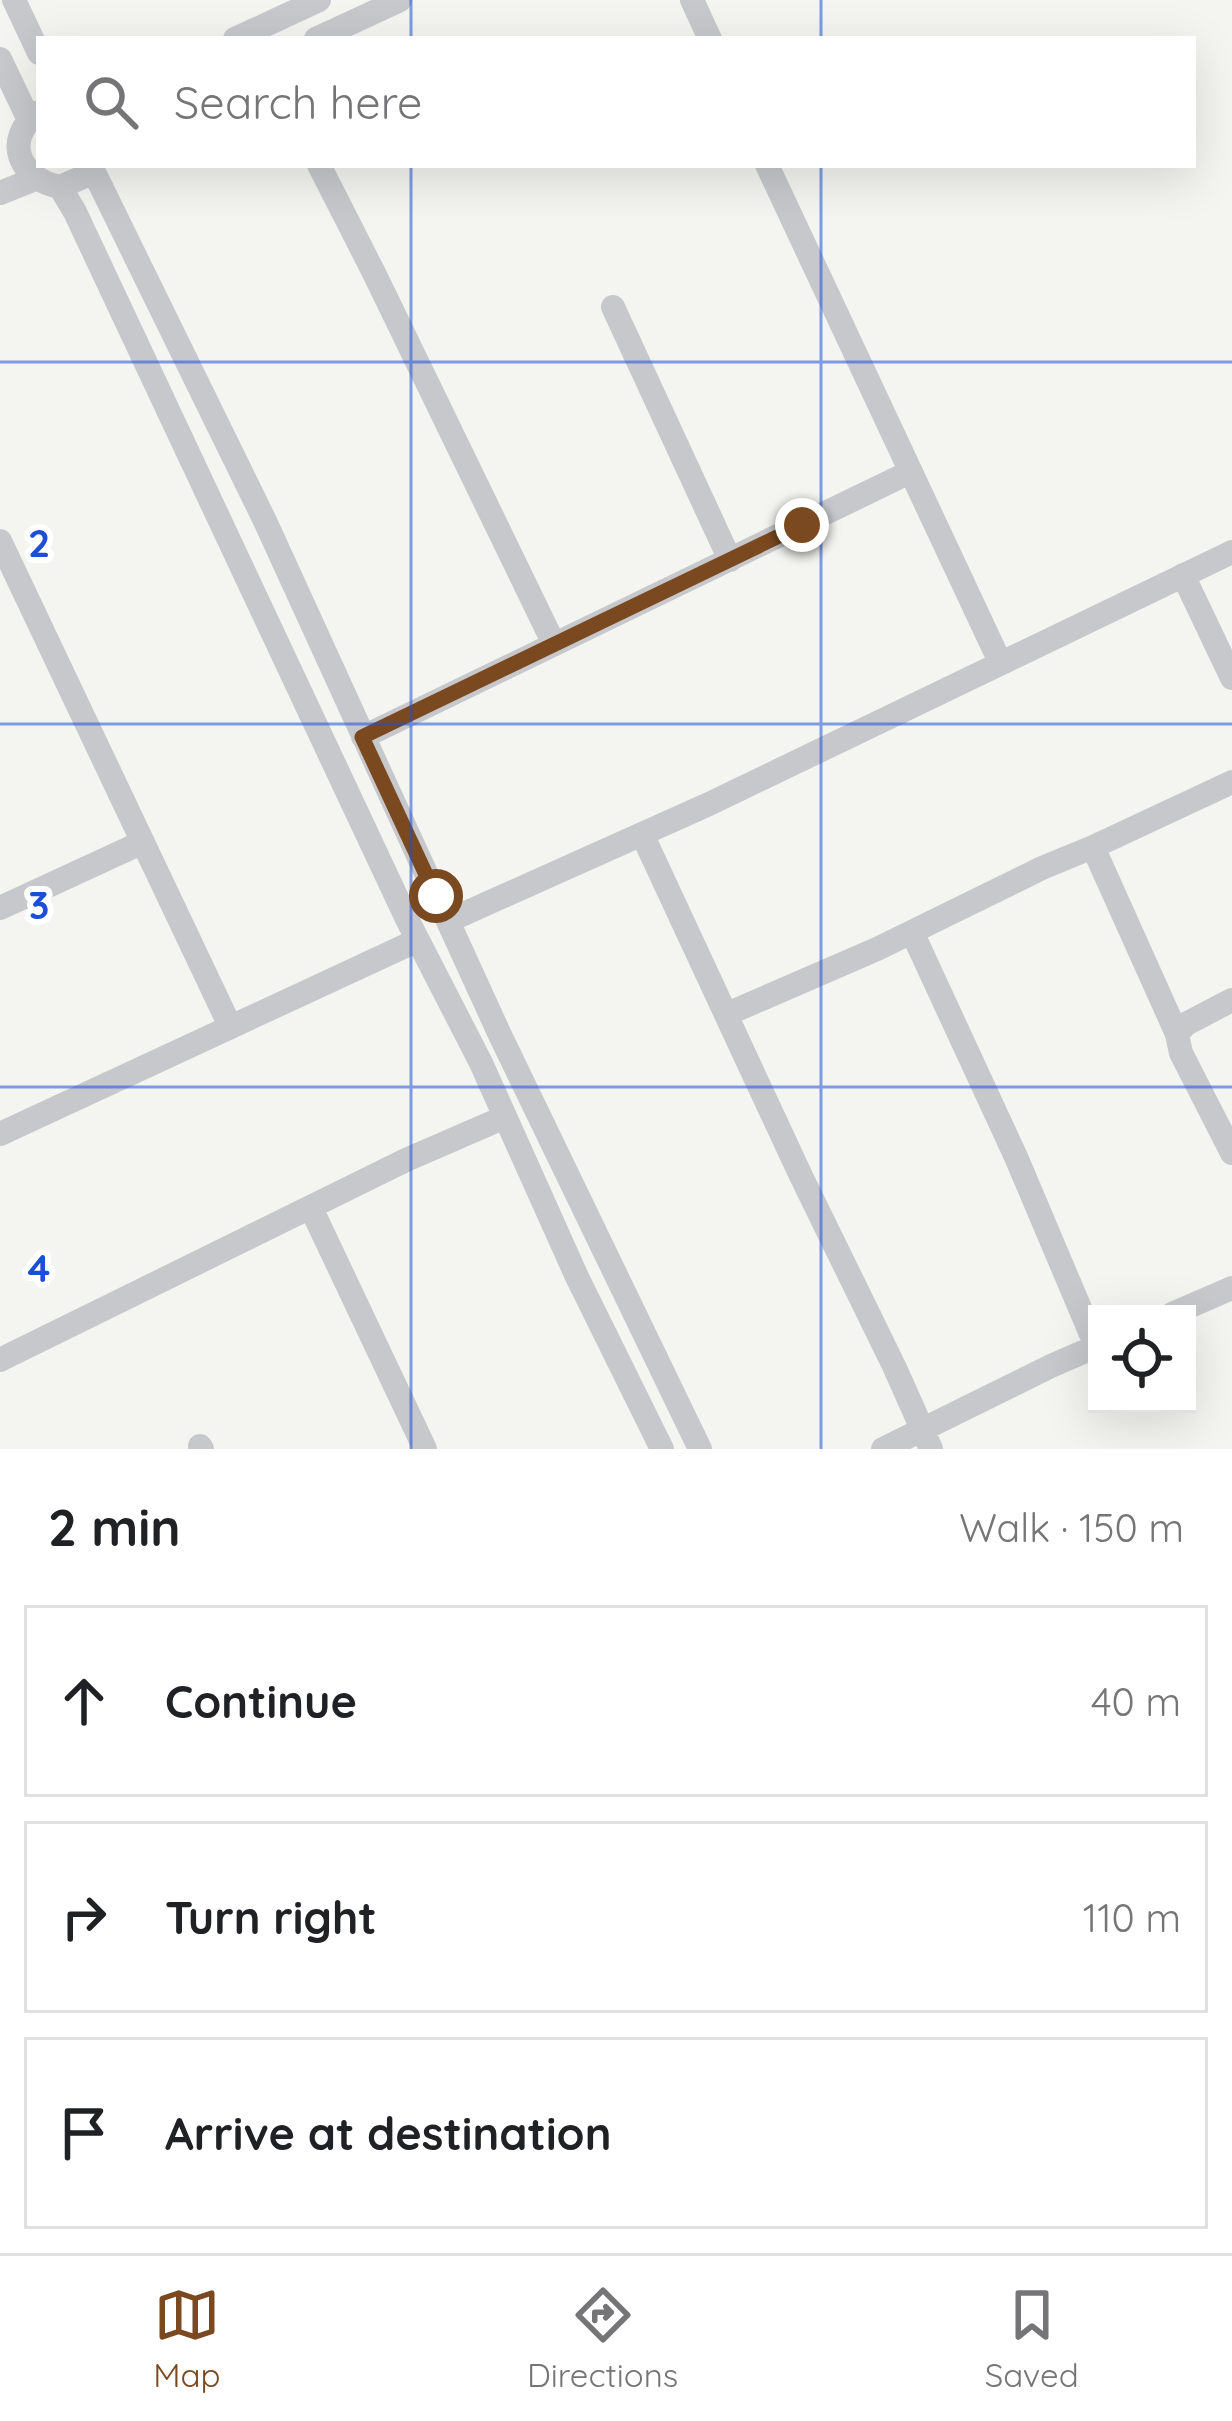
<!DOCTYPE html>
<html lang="en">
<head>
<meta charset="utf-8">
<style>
  :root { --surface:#fff; --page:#f6f6f6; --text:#202124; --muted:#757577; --line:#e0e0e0; --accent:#7a4920 }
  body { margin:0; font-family:Quicksand,sans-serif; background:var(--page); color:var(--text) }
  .controls { position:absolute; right:36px; bottom:36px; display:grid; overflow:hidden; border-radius:0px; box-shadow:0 12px 48px #0002 }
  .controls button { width:108px; height:108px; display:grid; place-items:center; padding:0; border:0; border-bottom:3px solid var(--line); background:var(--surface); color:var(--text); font:60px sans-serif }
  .stop { position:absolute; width:36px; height:36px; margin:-27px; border:9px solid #7a4920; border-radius:50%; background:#fff }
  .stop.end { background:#7a4920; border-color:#fff; box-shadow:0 3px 12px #0008 }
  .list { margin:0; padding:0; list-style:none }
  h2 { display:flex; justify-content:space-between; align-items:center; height:156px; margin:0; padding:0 48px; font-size:51px }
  h2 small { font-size:39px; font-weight:400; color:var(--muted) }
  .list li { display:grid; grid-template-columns:78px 1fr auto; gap:36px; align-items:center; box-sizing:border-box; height:192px; margin:0 24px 24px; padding:0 24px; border:3px solid var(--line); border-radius:0px }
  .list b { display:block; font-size:45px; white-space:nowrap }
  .list em { font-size:39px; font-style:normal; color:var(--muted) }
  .icon { flex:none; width:66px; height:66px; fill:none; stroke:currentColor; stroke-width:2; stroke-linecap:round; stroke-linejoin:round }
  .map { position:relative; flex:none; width:1232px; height:1449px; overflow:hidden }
  .search { position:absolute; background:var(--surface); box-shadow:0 12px 48px #0002; left:36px; right:36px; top:36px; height:132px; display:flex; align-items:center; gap:30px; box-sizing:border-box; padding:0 42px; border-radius:0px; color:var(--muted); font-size:45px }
  .sheet { height:804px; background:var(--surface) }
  nav { display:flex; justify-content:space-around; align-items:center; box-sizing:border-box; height:168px; border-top:3px solid var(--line); background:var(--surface); font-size:33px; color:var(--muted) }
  nav a { display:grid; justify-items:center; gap:6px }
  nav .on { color:var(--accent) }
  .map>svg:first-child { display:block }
</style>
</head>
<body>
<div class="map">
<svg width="1232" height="1449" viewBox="0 0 1232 1449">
  <rect width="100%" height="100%" fill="#f4f5f0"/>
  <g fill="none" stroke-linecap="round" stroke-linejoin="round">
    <path stroke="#c6c8cc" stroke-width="24" d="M14 0 39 53
      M692 0 710 39
      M235 39 319 0
      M316 39 400 0
      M0 59 29 120
      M39 112C2 139 19 179 60 187L83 177 93 165
      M319 165 374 273 554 644
      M767 165 1000 662
      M92 168 265 521 500 1035 700 1449
      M60 187 75 212 406 917 481 1063 577 1277 662 1449
      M0 193 35 179
      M613 307 730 560
      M0 541 230 1026
      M1183 575 1232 678
      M363 737 910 472
      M642 834 801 1176 894 1366 931 1449
      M1093 847 1177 1034 1181 1053 1232 1153
      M0 908 143 842
      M448 921 709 804 1232 552
      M912 932 1016 1157 1096 1346
      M727 1014 877 949 1042 868 1093 847 1232 782
      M1177 1034 1186 1024 1232 1000
      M0 1134 418 940
      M311 1208 425 1449
      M1172 1314 1232 1288
      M0 1360 406 1160 505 1117
      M200 1446 202 1449
      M883 1449 1051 1366 1097 1346"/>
  </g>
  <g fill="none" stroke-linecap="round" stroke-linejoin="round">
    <path stroke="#7a4920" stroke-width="15" d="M436 896 362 737 802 525"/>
  </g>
  <path fill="none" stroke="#1d4ed8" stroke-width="3" stroke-opacity="0.55" d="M411 0V39M821 0V39M411 165V1449M821 165V1449M0 362H1232M0 724H1232M0 1087H1232"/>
  <g font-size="39" text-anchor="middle" font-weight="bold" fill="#1d4ed8" stroke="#fff" stroke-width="12" stroke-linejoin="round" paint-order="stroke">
    <text x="39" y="557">2</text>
    <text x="39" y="919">3</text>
    <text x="39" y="1282">4</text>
  </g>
</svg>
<div class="controls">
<button><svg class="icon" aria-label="locate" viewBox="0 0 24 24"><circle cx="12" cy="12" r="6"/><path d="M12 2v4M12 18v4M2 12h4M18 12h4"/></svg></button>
</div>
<div class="stop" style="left:436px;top:896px"></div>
<div class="stop end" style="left:802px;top:525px"></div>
<div class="search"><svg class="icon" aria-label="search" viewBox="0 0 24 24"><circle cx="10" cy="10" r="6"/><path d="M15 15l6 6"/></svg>Search here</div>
</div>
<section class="sheet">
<h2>2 min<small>Walk · 150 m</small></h2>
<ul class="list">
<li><svg class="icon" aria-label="ahead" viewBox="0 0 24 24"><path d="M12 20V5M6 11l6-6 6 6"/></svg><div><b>Continue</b></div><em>40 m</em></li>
<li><svg class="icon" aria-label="right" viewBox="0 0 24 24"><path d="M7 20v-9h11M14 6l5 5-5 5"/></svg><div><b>Turn right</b></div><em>110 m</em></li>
<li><svg class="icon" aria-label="arrive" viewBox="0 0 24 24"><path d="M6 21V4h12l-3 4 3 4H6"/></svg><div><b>Arrive at destination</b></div></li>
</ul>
</section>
<nav>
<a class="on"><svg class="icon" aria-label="map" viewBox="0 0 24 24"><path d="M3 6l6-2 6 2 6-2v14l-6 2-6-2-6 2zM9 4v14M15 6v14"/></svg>Map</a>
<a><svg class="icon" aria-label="directions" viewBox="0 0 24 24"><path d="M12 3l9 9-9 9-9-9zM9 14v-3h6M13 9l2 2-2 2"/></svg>Directions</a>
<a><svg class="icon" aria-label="saved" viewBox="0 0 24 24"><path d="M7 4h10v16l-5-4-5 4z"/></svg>Saved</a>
</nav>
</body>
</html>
